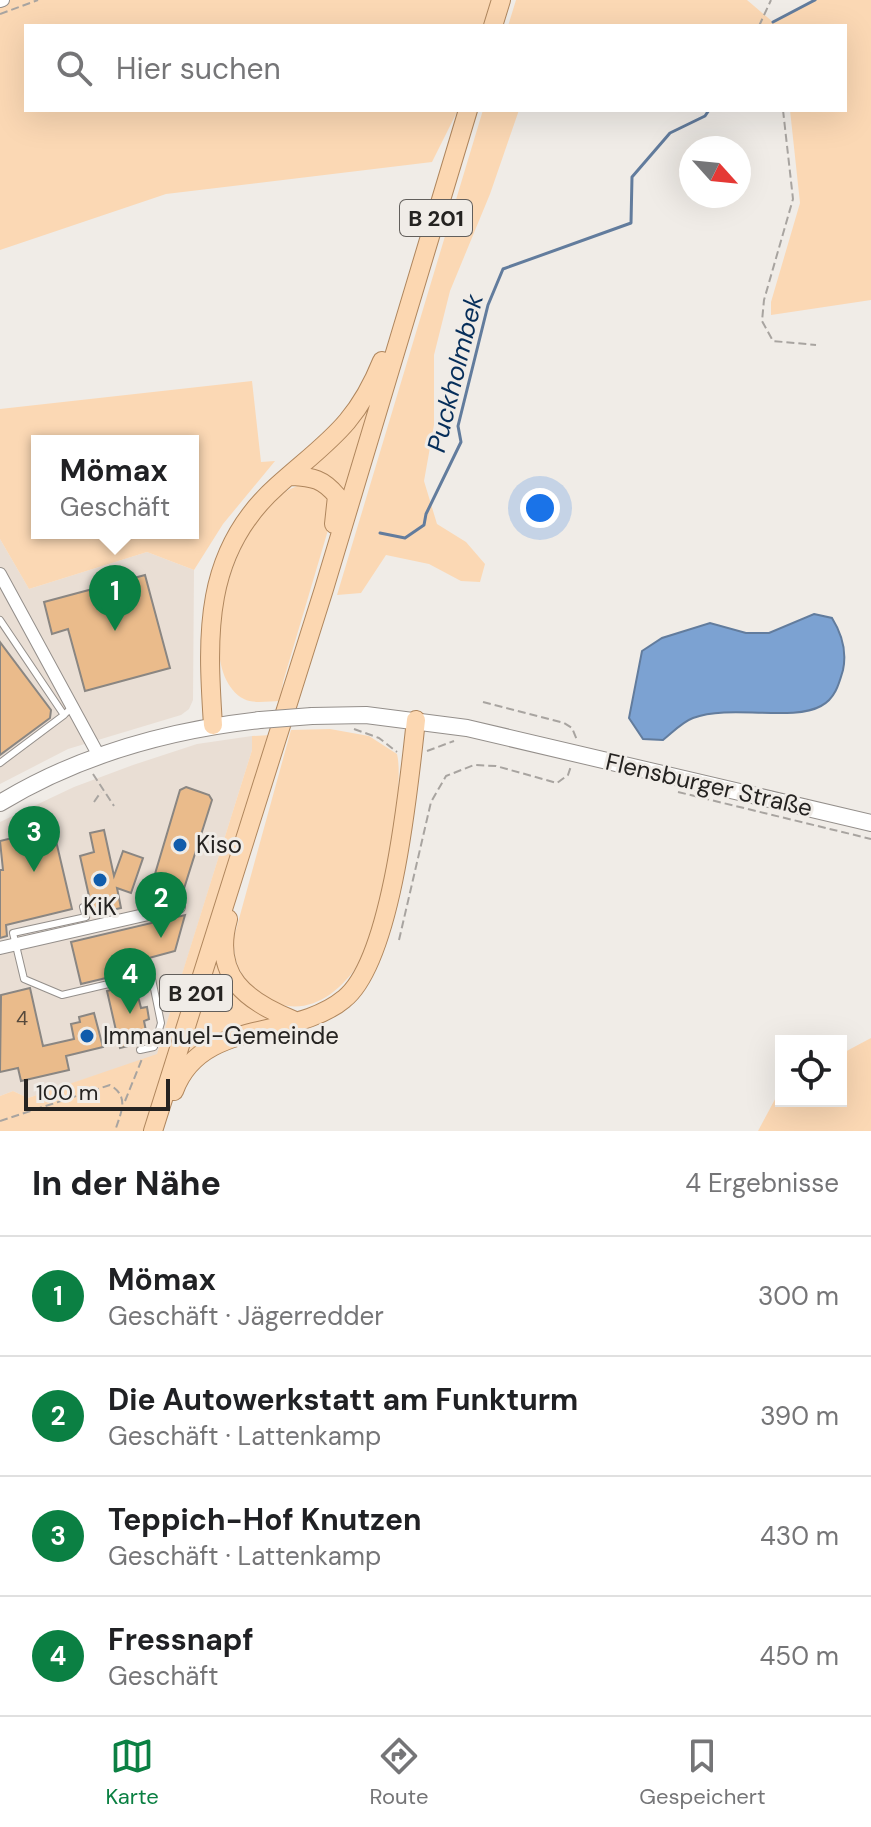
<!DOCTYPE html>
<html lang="de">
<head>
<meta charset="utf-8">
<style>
  :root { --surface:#fff; --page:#f6f6f6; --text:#202124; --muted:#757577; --line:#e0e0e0; --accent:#0b8043 }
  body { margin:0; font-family:"DM Sans",sans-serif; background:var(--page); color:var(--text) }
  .controls { position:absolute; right:24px; bottom:24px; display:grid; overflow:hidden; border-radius:0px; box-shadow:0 8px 32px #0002 }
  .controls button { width:72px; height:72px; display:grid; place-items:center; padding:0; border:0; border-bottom:2px solid var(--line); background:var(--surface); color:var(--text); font:40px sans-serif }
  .compass { position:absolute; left:679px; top:136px; width:72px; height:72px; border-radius:50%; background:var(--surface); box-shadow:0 8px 32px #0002; rotate:117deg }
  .scale { position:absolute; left:24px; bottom:20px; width:146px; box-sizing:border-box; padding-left:8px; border:4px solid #252321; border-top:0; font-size:22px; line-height:28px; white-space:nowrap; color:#252321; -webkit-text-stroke:6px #f0ece7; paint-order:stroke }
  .you { position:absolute; left:540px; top:508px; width:28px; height:28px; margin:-20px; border:6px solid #fff; border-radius:50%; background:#1a73e8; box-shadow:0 0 0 12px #1a73e833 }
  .badge { display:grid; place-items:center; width:52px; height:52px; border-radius:50%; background:var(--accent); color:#fff; font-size:26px; font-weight:700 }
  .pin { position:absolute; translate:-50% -66px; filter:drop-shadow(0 2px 4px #0008) }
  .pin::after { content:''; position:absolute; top:42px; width:28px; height:24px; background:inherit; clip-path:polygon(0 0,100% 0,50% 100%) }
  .popup { position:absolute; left:31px; top:435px; width:168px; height:104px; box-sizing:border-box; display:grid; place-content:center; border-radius:0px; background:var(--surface); filter:drop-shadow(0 2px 6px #0005); font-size:26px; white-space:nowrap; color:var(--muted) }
  .popup b { font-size:30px; color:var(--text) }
  .popup::after { content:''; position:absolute; left:50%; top:100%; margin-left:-16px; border:16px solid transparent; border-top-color:var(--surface) }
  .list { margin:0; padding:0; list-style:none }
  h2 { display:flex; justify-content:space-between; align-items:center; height:104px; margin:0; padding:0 32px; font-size:34px }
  h2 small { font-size:26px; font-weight:400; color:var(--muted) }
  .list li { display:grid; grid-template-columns:52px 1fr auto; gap:24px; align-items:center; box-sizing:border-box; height:120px; padding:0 32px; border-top:2px solid var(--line) }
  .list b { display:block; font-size:30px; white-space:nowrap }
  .list p { margin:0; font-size:26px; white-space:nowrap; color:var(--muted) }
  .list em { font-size:26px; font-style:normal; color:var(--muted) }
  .icon { flex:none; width:44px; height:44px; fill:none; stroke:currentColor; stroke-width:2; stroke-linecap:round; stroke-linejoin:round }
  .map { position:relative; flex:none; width:871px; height:1131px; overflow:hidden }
  .search { position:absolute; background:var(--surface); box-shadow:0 8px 32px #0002; left:24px; right:24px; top:24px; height:88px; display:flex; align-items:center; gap:20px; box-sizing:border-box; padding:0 28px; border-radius:0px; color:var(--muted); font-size:30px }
  .sheet { height:584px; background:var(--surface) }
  nav { display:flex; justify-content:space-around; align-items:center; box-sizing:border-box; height:112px; border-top:2px solid var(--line); background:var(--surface); font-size:22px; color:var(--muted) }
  nav a { display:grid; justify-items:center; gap:4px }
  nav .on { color:var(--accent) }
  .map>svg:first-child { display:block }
</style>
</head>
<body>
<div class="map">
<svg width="871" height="1131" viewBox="0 0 871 1131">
  <rect width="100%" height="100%" fill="#f0ece7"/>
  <path fill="#e9ded4" d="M0 539 29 589 147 552 194 570 193 700 189 709 181 715 68 749 0 784Z
    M252 736V750L157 1055 28 1098 13 1091 0 1096V822L74 787 133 765 197 744Z"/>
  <path fill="#fbd8b4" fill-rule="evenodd" d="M0 0H491L484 26H26V110H458L432 162 166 194 0 250Z
    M516 0H747L773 22 815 0H871V300L771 315V302L800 203 790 110H845V26H508Z
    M483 110H519L490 194 450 291 434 355V425L424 481 437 524 466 542 485 564 480 582 461 581 429 564 386 555 361 593 337 595Z
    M252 381 261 462 275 461 223 524 194 570 147 552 29 589 0 539V409ZM37 441H193V533H37Z
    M369 406 368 414 344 495 307 471Z
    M308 484 329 496 331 520 283 682 280 701C269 701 253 704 244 699 183 666 243 487 308 484Z
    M330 729 369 736 397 754C406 791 378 931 358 964 338 997 297 1023 262 994 241 978 233 963 234 937L291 730Z
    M271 735 149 1131H0V1096L13 1091 28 1098 157 1054 252 750V736Z
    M220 942 224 963 276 1017 181 1068Z
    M871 1038V1131H758L781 1088V1101H841V1054Z"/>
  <path fill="#7ca2d2" stroke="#627c9d" stroke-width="2" d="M814 614 832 618C842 634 847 651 843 670 839 684 835 699 821 706 792 722 731 704 693 718 682 722 672 733 663 740L643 739 629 718 642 651 662 638 710 623 746 633H769Z"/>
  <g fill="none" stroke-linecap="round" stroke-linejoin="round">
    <path stroke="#627c9d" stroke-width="3" d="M773 22 815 0
      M380 533 405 538 424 525 426 514 461 442 458 426 488 305 503 269 631 223 632 177 670 133 705 116 709 110"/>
  </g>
  <path fill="#eabb8b" stroke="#8a8682" stroke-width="2" d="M145 575 170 668 85 691 68 629 52 634 44 602Z
    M0 642 51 710 50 718 0 755Z
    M186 787 209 795 212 800 181 898 169 900 149 894 180 790Z
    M53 828 72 909 6 925 7 936 0 938V870H3L0 841Z
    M104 830 114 876 123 851 143 858 131 893 117 888 121 908 93 914 80 856 94 852 90 833Z
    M185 915 175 951 149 958 152 967 81 984 71 942Z
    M135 984 141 1008 147 1007 149 1019 144 1021 148 1041 120 1048 107 991Z
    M30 988 43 1046 74 1039 71 1024 80 1022 79 1017 94 1013 103 1047 66 1056 69 1070 21 1081 18 1068 0 1072 1 995Z"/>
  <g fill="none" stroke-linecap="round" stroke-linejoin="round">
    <g stroke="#948f8b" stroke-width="8">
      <path id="lane" d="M0 620 64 715 72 707
        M0 763 64 715
        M83 907 86 917 13 933 24 979 62 995 151 974 161 1023 154 1047 140 1050"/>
    </g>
    <g stroke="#948f8b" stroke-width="14">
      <path id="street" d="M0 1 3 0
        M0 574 99 756
        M0 948 179 907"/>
    </g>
    <g stroke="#948f8b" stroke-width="18">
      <path id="secondary" d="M312 716 366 715 467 728 871 823
        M0 803C79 755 169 730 260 720"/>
    </g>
    <g stroke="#af865d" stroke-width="20">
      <path id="primary" d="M493 26 501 0
        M292 476C313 477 323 479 337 496L334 524
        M213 725C207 635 203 552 277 486 326 442 356 426 382 361
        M228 919C212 976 246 1001 293 1020
        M174 1091C201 1017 294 1041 344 999 393 960 409 782 416 720
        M153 1131 324 589 468 110"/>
    </g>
    <path stroke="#a8a4a0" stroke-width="2" stroke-dasharray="8 4" stroke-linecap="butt" d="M0 14 38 0
      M759 26 771 0
      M783 110 793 199 764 300 762 321 773 341 816 345
      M483 702 564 723 572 728 577 740
      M354 729 379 738 397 752
      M427 751 454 741
      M93 774 114 806
      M678 792 871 839
      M94 802 101 792
      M399 940 431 802 446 776 474 765 496 766 557 783 568 775 571 766
      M125 1101 142 1059
      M0 1121 110 1085C130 1097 121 1112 115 1131"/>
    <use href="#lane" stroke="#fff" stroke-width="6"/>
    <use href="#street" stroke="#fff" stroke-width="12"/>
    <use href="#secondary" stroke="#fff" stroke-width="16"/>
    <use href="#primary" stroke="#fcd7b1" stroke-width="18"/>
    <g stroke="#948f8b" stroke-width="18" stroke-linecap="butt">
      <path id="secondary-bridge" d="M260 720 312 716"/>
    </g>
    <use href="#secondary-bridge" stroke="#fff" stroke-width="16"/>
  </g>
  <g fill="#115cab" stroke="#f0ece7" stroke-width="3">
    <circle cx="180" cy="845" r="8"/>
    <circle cx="100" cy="880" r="8"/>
    <circle cx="87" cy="1036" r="8"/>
  </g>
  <g text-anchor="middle" stroke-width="6" stroke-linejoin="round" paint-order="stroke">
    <g font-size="20" fill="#56493c">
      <text x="22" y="1025">4</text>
    </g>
    <g fill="#f0ece7" stroke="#625f5c" stroke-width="2">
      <rect x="400" y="200" width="72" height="36" rx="6"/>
      <rect x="160" y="975" width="72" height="36" rx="6"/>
    </g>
    <g font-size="22" font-weight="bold" fill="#252321">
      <text x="436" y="226">B 201</text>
      <text x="196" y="1001">B 201</text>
    </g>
    <g font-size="24" fill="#252321" stroke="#f0ece7">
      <text transform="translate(709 785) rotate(13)" y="8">Flensburger Straße</text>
    </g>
    <g font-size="24" fill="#252321" stroke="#f0ece7" text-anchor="start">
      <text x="196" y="853">Kiso</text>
      <text x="100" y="915" text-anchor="middle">KiK</text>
      <text x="103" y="1044">Immanuel-Gemeinde</text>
    </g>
    <g font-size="26" font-style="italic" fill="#062e5a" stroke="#f0ece7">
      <text transform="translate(455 373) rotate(-76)" y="9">Puckholmbek</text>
    </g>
  </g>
</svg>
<div class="controls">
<button><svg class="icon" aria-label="locate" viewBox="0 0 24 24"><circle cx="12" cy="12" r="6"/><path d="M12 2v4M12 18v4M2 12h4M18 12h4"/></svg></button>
</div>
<svg class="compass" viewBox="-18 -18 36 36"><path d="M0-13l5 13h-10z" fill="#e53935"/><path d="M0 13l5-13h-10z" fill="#757577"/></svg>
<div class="scale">100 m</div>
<div class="you"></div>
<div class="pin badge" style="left:115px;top:631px">1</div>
<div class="popup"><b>Mömax</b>Geschäft</div>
<div class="pin badge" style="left:161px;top:938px">2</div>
<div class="pin badge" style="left:34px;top:872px">3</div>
<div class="pin badge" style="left:130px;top:1014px">4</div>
<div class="search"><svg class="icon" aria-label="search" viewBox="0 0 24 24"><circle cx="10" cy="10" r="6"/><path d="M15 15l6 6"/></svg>Hier suchen</div>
</div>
<section class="sheet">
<h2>In der Nähe<small>4 Ergebnisse</small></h2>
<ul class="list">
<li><span class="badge">1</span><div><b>Mömax</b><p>Geschäft · Jägerredder</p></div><em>300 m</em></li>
<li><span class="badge">2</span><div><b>Die Autowerkstatt am Funkturm</b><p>Geschäft · Lattenkamp</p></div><em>390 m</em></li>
<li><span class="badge">3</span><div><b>Teppich-Hof Knutzen</b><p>Geschäft · Lattenkamp</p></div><em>430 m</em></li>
<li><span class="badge">4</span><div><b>Fressnapf</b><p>Geschäft</p></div><em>450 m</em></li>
</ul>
</section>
<nav>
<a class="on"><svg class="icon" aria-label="map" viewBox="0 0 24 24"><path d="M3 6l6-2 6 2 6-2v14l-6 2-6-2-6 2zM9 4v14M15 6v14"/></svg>Karte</a>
<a><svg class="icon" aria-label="directions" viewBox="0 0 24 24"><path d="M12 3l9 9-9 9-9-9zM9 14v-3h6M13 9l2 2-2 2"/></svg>Route</a>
<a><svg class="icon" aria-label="saved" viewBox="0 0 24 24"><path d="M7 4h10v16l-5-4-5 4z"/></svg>Gespeichert</a>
</nav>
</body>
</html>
